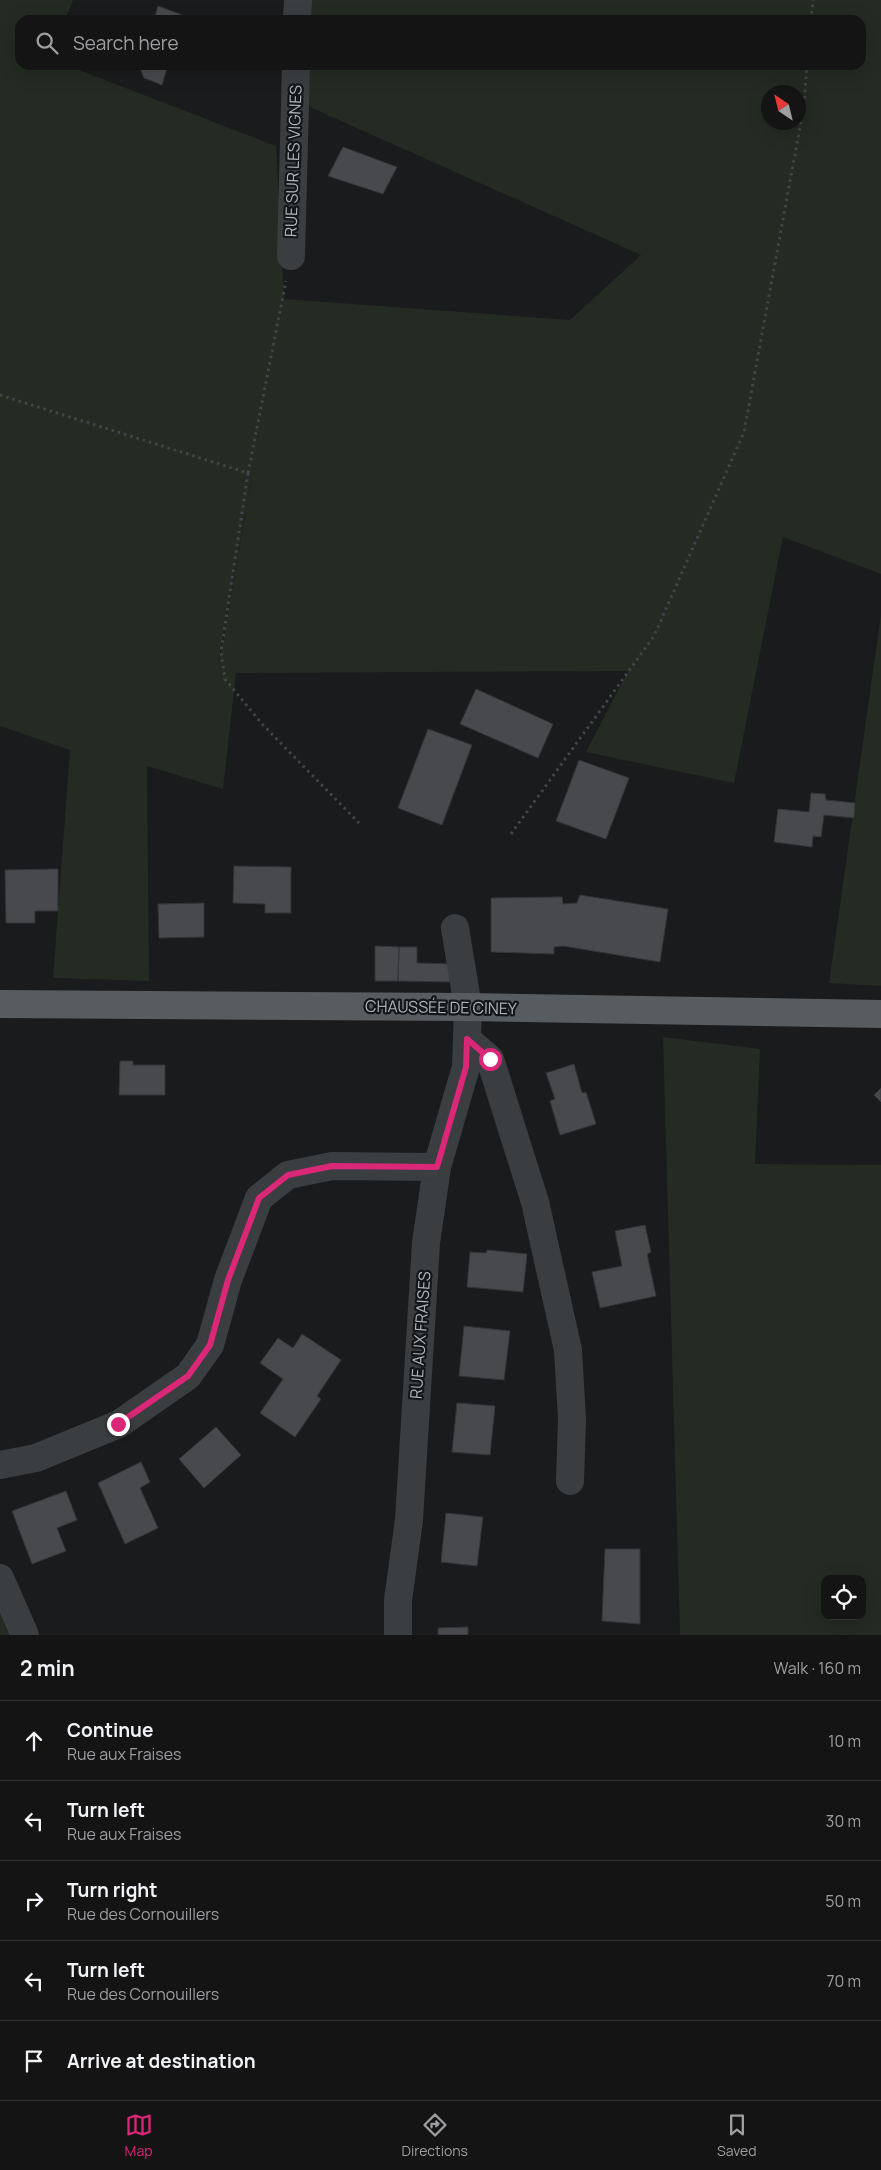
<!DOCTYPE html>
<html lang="en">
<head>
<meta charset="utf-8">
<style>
  :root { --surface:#141415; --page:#212122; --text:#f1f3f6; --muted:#9d9ea0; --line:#333334; --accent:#db2777 }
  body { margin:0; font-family:Manrope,sans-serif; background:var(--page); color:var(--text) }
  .controls { position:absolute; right:15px; bottom:15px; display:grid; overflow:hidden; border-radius:10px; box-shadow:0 5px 20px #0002 }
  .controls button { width:45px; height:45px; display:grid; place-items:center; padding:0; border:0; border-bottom:1px solid var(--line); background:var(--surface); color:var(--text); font:25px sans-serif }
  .compass { position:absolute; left:761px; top:85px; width:45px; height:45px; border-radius:50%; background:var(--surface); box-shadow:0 5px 20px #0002; rotate:325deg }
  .stop { position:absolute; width:15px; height:15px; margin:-11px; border:4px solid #db2777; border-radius:50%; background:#fff }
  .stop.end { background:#db2777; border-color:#fff; box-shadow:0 1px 5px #0008 }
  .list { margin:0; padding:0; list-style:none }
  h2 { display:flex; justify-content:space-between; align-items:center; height:65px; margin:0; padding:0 20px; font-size:21px }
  h2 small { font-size:16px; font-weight:400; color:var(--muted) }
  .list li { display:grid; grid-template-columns:32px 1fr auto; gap:15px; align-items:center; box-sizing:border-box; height:80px; padding:0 20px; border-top:1px solid var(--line) }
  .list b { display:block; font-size:19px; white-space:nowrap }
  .list p { margin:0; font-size:16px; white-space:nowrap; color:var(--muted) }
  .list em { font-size:16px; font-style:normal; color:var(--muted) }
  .icon { flex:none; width:28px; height:28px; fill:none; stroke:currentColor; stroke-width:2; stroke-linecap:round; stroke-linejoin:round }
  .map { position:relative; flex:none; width:881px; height:1635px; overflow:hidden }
  .search { position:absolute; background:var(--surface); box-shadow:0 5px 20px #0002; left:15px; right:15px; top:15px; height:55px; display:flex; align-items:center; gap:12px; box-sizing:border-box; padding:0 18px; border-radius:15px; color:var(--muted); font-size:19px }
  .sheet { height:465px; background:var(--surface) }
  nav { display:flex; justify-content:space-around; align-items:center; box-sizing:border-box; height:70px; border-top:1px solid var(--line); background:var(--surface); font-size:14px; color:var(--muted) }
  nav a { display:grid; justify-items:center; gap:2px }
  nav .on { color:var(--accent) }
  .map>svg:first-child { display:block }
</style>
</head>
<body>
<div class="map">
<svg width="881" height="1635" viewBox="0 0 881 1635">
  <rect width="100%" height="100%" fill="#1a1b1c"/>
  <path fill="#232b22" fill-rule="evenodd" d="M0 0H73L65 20H20V65H66L276 146 284 299 570 320 641 255 312 108 305 101V65H861V20H304V0H881V574L783 537 734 783 586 752 628 671 236 673 223 789 147 766 149 981 53 978 70 750 0 726ZM768 92H798V122H768ZM256 454 221 652 218 664Z
    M881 614V986L829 983Z
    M663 1037 760 1049 755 1164 881 1165V1635H680ZM825 1579H862V1616H825Z
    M0 1608 11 1635H0Z"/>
  <path fill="#47494c" stroke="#343538" d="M158 6 185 16 183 20H154Z
    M168 65 162 85 144 78 139 66Z
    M343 147 397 167 383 194 328 176Z
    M476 689 553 724 538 758 460 724Z
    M428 729 472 745 442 825 398 808Z
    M579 760 629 778 606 839 556 821Z
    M811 793 825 794 826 800 855 803 854 818 824 815 821 837 813 836 812 847 774 842 778 809 809 812Z
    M234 866 291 867V913H265V904L233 903Z
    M58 869V911H35V923H6L5 870Z
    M580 895 668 909 660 962 563 946 554 947V954L491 952V898L562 897 563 904 577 903Z
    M204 903V937L159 938 158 904Z
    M375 946 399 947 398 981H375Z
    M399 947H417V963L450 964V982L398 981Z
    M120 1061H133V1065H165V1095H119Z
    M574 1064 582 1093 586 1092 596 1124 560 1135 550 1101 555 1099 546 1073Z
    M881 1088V1102L874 1095Z
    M645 1225 651 1252 647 1254 656 1296 600 1308 592 1272 622 1266 615 1231Z
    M487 1250 527 1254 523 1292 467 1287 470 1252 486 1253Z
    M464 1326 510 1331 504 1380 459 1376Z
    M302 1334 341 1360 317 1396 321 1399 295 1437 260 1413 283 1379 260 1363 278 1338 293 1348Z
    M457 1403 495 1406 490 1455 452 1452Z
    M216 1427 241 1455 204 1488 179 1459Z
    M141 1462 150 1482 140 1488 158 1528 125 1544 98 1483Z
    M66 1491 77 1520 57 1528 66 1551 32 1564 12 1511Z
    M446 1513 483 1517 477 1566 441 1562Z
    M605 1549H640V1624L602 1621Z
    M468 1627V1635H438V1628Z"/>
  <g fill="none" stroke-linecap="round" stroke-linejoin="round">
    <path stroke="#414548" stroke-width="3" stroke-dasharray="2.5 4" stroke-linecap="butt" d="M811 20 813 0
      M0 395 248 473 221 652 225 679 262 724 359 823
      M248 473 286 281
      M511 834 654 636 744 432 804 105 807 65"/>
    <path stroke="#3b3e41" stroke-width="28" d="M297 20 298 0
      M291 256 296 65
      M467 1039 490 1059 535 1202 568 1350 572 1419 570 1481
      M0 1465 36 1458 119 1424 188 1376 210 1345 228 1280 259 1198 288 1175 332 1166 437 1167
      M0 1578 25 1635
      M398 1635V1600L409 1520 426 1243 437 1167 466 1067 468 1007 455 928"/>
    <path stroke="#575c60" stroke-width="28" d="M0 1004 468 1007 881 1014"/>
  </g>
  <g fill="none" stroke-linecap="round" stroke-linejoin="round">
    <path stroke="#db2777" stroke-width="6" d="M118 1424 188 1376 210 1345 228 1280 259 1198 288 1175 332 1166 437 1167 466 1067 467 1039 490 1059"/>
  </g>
  <g text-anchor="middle" stroke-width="4.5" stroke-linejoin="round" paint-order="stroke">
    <g font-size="16" fill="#adb5bb" stroke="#151617">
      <text transform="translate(293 161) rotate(-88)" y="6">RUE SUR LES VIGNES</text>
      <text transform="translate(441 1007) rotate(1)" y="6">CHAUSSÉE DE CINEY</text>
      <text transform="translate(420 1335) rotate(-86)" y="6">RUE AUX FRAISES</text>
    </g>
  </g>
</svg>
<div class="controls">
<button><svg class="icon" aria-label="locate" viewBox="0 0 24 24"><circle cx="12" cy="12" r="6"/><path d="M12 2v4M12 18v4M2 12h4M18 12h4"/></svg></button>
</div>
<svg class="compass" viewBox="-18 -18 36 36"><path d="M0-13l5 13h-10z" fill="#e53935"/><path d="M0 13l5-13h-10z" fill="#9d9ea0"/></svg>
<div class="stop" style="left:490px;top:1059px"></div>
<div class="stop end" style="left:118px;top:1424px"></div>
<div class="search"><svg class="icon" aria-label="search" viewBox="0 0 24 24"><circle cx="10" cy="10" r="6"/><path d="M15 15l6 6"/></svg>Search here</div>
</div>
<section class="sheet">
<h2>2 min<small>Walk · 160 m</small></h2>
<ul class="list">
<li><svg class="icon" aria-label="ahead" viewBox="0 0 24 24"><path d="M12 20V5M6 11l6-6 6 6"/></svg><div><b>Continue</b><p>Rue aux Fraises</p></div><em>10 m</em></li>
<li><svg class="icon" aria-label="left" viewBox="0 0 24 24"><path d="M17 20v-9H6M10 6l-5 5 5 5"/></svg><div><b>Turn left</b><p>Rue aux Fraises</p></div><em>30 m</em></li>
<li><svg class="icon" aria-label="right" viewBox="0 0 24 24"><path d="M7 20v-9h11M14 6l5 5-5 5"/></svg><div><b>Turn right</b><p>Rue des Cornouillers</p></div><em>50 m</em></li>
<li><svg class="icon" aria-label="left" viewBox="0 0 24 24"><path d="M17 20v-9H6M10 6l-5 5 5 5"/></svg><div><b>Turn left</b><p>Rue des Cornouillers</p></div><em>70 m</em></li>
<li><svg class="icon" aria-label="arrive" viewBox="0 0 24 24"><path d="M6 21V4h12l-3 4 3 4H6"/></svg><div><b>Arrive at destination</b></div></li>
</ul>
</section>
<nav>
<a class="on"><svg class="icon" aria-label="map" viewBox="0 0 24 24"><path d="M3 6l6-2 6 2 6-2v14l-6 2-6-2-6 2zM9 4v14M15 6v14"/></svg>Map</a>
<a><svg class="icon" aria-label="directions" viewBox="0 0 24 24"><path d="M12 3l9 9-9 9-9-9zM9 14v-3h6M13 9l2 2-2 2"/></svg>Directions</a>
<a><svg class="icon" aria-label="saved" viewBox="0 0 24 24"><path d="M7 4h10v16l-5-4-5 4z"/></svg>Saved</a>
</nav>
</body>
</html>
